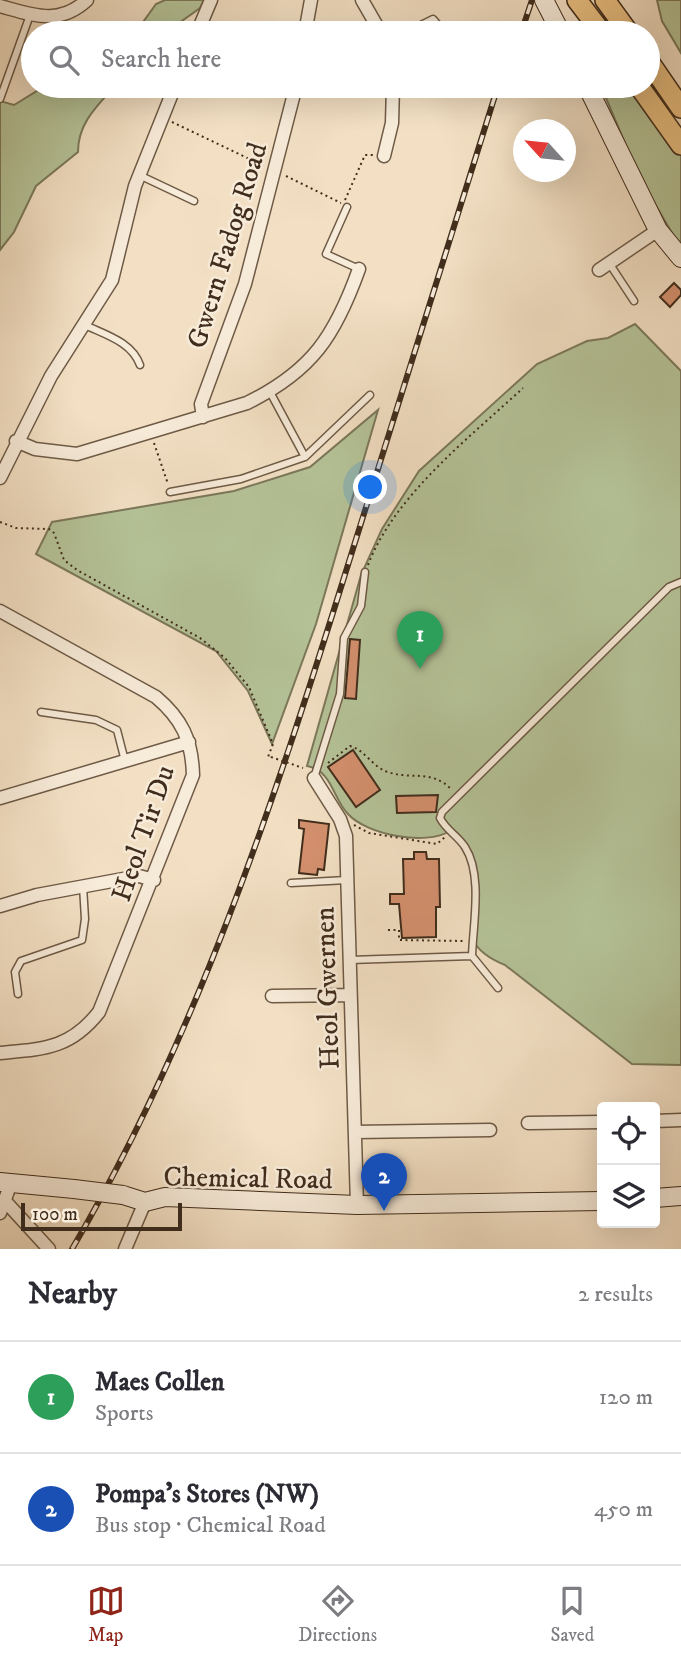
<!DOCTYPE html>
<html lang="en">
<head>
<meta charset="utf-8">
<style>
  :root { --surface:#fff; --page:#f7f7f7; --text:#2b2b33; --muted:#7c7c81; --line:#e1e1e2; --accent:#8f2418 }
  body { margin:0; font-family:"IM FELL DW Pica",serif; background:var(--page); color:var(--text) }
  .controls { position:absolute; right:21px; bottom:21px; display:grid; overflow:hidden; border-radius:7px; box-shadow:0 7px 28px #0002 }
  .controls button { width:63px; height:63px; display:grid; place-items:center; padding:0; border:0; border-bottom:2px solid var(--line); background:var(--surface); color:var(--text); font:35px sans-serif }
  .compass { position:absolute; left:513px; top:119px; width:63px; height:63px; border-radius:50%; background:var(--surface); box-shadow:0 7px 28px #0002; rotate:297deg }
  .scale { position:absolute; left:21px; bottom:18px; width:161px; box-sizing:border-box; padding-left:7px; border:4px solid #412d1c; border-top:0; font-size:19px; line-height:24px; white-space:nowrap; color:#412d1c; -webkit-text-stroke:5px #f7ebd9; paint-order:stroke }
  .you { position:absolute; left:371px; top:488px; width:24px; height:24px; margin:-18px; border:5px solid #fff; border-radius:50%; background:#1a73e8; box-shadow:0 0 0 10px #1a73e833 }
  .badge { display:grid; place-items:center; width:46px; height:46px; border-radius:50%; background:var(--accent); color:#fff; font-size:23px; font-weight:700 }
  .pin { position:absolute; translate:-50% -58px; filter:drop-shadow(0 2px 4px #0008) }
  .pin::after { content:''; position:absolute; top:37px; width:24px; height:21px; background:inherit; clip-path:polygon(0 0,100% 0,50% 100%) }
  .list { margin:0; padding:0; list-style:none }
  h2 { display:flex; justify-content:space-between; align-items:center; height:91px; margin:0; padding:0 28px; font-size:30px }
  h2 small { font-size:23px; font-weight:400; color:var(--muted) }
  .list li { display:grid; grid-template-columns:46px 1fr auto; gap:21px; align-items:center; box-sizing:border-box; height:112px; padding:0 28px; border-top:2px solid var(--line) }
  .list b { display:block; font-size:26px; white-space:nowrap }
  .list p { margin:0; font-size:23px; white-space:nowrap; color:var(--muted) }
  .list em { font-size:23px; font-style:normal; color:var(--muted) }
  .icon { flex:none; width:38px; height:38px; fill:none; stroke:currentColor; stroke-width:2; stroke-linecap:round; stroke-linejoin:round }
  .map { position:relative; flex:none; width:681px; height:1249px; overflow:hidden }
  .search { position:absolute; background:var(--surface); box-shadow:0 7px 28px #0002; left:21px; right:21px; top:21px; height:77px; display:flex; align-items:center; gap:18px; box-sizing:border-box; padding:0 24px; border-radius:38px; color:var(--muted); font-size:26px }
  .sheet { height:315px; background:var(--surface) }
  nav { display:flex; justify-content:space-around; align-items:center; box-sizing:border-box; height:98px; border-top:2px solid var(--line); background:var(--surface); font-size:19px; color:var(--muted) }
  nav a { display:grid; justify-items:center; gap:4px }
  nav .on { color:var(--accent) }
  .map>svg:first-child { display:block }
</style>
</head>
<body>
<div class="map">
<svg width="681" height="1249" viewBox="0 0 681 1249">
  <rect width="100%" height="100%" fill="#f3e0c4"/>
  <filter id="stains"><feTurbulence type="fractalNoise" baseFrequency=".00286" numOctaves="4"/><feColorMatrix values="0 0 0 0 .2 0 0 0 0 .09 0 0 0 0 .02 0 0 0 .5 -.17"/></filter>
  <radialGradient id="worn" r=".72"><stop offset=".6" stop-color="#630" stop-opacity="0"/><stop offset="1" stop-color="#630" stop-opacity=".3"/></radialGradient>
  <path fill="#b5c398" stroke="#7b785a" stroke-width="2" d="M165 0H204L200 8 165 33H108L113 29 143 22 156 4Z
    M657 0H681V53L662 21Z
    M45 86H115C97 106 78 123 78 152L36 186 14 232 0 250V101L14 105Z
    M601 86H634L681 153V248L640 179Z
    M635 324 681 371V1065L632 1064 505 965C450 942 481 919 474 873 471 856 460 844 450 831 426 846 367 835 348 814 333 799 332 770 307 766L361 575 382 529 419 471 537 364 587 341 608 338Z
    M378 410 316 624 272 744 248 691 216 651 36 554 52 522 234 491 310 467Z"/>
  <path fill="#d4906e" stroke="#412d1c" stroke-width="2" d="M674 283 681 290V295L670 307 660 297Z
    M350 639 360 640 356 699 345 698Z
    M353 750 380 790 356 807 328 767Z
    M438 795 436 812 397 813 396 796Z
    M299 820 329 824 324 870 318 869 317 875 299 873 304 829 299 828Z
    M414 852H426L427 859H439L440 907H436V937L402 938 399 904H390V894H404L403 859H414Z"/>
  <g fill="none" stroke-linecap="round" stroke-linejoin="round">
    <g stroke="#6e5a46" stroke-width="9">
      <path id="lane" d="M405 33 433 19 445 33
        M0 99 30 15
        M139 175 194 201
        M347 207 326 254 359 269
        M609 263 634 301
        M85 325C106 335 132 342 140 365
        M270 392 305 457
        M170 492 241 479 305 457 370 395
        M41 712 96 720 117 730 125 761
        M314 778 340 694 344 638 361 606 365 572
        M291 883 347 880
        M472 956 498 988
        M350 960 472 956C473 924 483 875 465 847 458 836 446 830 440 818L442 812 669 587 681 582
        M18 994 15 972 21 961 82 940 85 919 83 886"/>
    </g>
    <g stroke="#6e5a46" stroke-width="15">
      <path id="street" d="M362 0 381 33
        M0 6C33 15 59 26 87 0
        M197 33 211 0
        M305 33 311 0
        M384 156 392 123 393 86
        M599 270 658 230
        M203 417 201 404 245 284 296 86
        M16 441 35 449 77 454 247 403C312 371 335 336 359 269
        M0 478 51 376 112 280 135 186 175 86
        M0 611 156 697C182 719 192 740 193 775L99 1012C70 1049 43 1049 0 1053
        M314 778 340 819 346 836 357 1205
        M0 798 189 742
        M0 906 37 895 139 876 154 880
        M272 996 350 995
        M655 1121 681 1120
        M528 1123 602 1122
        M355 1132 490 1130
        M5 1201 49 1249
        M0 1213 11 1183
        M125 1249 145 1202"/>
    </g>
    <g stroke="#412d1c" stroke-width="20">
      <path id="secondary" d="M544 0 561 33
        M587 86 658 230 681 258
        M0 1182 74 1189
        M123 1195 145 1202 165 1197 357 1205 602 1201
        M655 1198 681 1196"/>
    </g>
    <g stroke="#412d1c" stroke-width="22">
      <path id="primary" d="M577 0 602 33
        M605 0 629 33
        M648 60 681 108
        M639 86 681 145"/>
    </g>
    <path stroke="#412d1c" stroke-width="2" stroke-dasharray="2 3.5" stroke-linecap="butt" d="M172 122 262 165
      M286 176 341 203
      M345 200 365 155H373
      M154 443 168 484
      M0 522 16 528 49 529 54 533 64 560 77 570 200 638 225 658 249 687 273 744 268 757H271
      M368 565C394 496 470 437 523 388
      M328 763 350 746C363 749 372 765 385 771 410 781 431 768 452 790
      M354 825 369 833 437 844 445 837
      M388 930H399V940L465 941"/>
    <use href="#lane" stroke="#f7ebd9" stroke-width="6"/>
    <use href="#street" stroke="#f7ebd9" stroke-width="12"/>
    <use href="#secondary" stroke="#f7ebd9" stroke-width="18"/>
    <use href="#primary" stroke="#eac082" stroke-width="19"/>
    <g stroke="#412d1c" stroke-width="6">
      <path id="rail" d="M521 33 532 0
        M72 1249C197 1036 274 802 347 568 397 407 448 247 498 86"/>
    </g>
    <use href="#rail" stroke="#f7ebd9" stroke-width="3.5" stroke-dasharray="10" stroke-linecap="butt"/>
    <g stroke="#412d1c" stroke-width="20" stroke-linecap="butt">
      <path id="secondary-bridge" d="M74 1189 123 1195"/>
    </g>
    <path stroke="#412d1c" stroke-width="2" stroke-dasharray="2 3.5" stroke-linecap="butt" d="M271 757 303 768"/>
    <use href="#secondary-bridge" stroke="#f7ebd9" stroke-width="18"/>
  </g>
  <g text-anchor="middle" stroke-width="5" stroke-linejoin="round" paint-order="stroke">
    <g font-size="28" fill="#412d1c" stroke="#f7ebd9">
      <text transform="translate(226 245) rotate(-73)" y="10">Gwern Fadog Road</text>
      <text transform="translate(142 833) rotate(-71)" y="10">Heol Tir Du</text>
      <text transform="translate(326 988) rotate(-92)" y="10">Heol Gwernen</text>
      <text transform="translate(248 1177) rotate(1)" y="10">Chemical Road</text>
    </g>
  </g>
  <rect width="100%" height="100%" filter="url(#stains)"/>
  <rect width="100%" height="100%" fill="url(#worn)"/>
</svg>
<div class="controls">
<button><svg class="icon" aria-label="locate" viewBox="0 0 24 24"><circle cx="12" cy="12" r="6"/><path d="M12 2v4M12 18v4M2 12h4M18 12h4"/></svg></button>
<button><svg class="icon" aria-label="layers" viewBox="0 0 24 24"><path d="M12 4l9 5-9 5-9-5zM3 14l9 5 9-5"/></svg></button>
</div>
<svg class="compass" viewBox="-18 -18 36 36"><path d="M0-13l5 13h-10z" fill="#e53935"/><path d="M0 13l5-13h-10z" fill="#7c7c81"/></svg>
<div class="scale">100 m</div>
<div class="you"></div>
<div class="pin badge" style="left:420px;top:669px;background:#2e9e5b">1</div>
<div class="pin badge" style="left:384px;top:1211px;background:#1a4fb4">2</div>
<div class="search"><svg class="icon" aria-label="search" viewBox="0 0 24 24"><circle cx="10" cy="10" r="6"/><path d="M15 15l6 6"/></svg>Search here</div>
</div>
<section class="sheet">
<h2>Nearby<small>2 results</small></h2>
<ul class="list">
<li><span class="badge" style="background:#2e9e5b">1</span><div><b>Maes Collen</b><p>Sports</p></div><em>120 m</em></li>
<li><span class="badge" style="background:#1a4fb4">2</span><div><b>Pompa's Stores (NW)</b><p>Bus stop · Chemical Road</p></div><em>450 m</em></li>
</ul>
</section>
<nav>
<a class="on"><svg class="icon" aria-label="map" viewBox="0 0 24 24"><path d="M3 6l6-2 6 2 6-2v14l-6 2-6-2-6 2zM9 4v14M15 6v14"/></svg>Map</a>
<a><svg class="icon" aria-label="directions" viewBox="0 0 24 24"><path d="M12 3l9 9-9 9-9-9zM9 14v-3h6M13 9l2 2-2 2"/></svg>Directions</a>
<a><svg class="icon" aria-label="saved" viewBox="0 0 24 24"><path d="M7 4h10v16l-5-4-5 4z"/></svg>Saved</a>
</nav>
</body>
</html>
